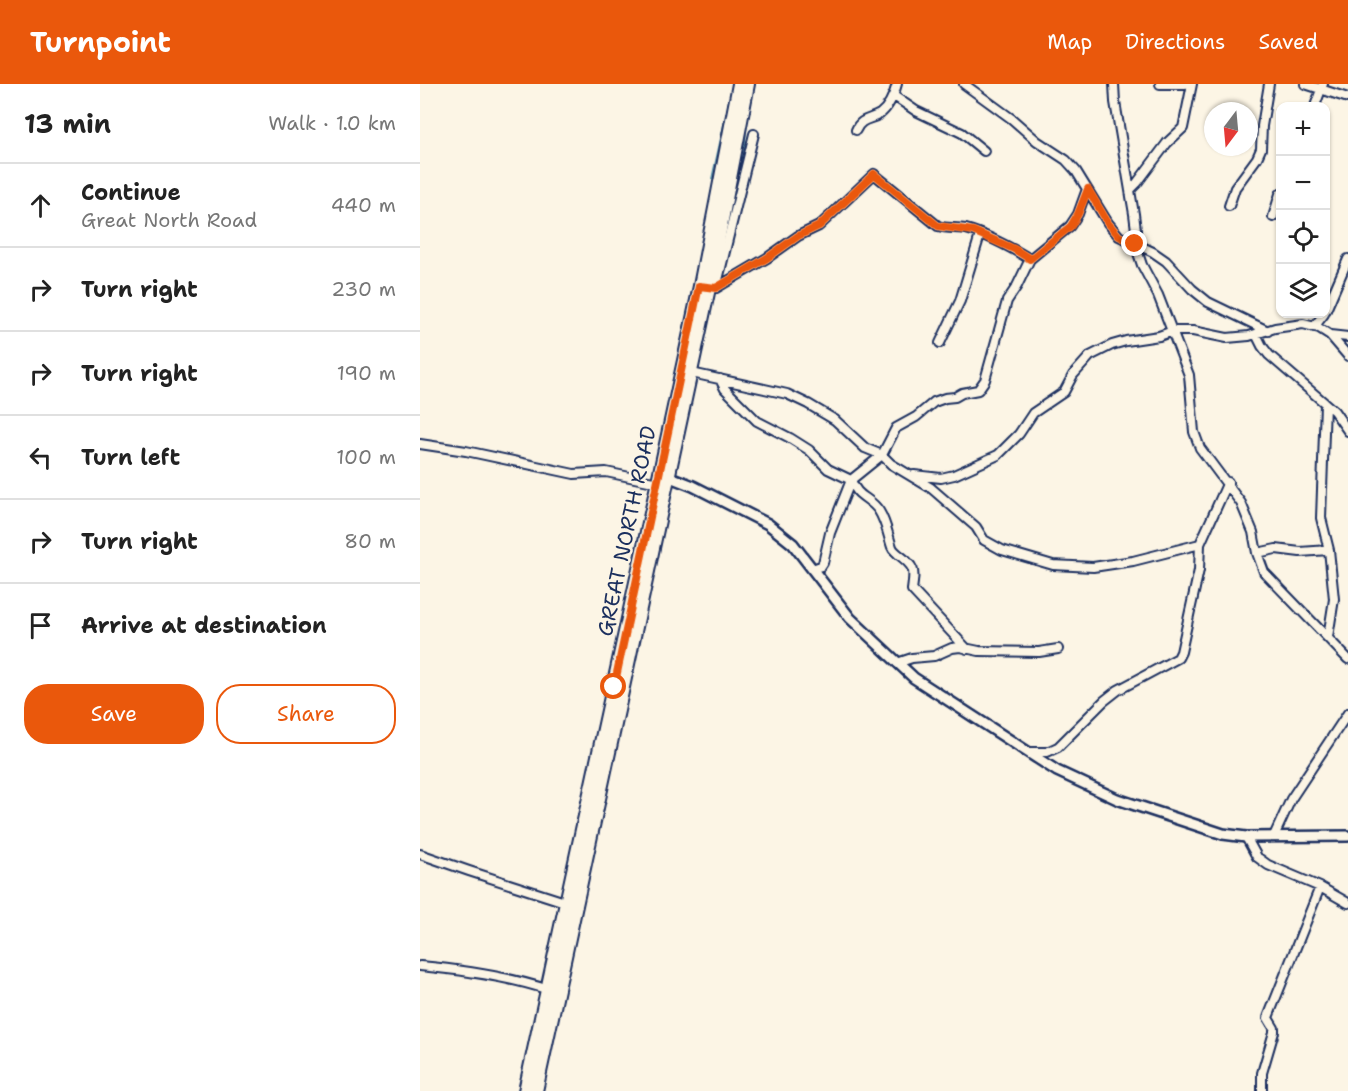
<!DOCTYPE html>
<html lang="en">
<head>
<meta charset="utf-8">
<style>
  :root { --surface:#fff; --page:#f2f2f2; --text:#222; --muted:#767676; --line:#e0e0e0; --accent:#ea580c }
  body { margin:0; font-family:"Shantell Sans",sans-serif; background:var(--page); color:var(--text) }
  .controls { position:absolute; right:18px; top:18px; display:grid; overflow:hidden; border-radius:12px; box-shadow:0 2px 4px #0004 }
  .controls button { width:54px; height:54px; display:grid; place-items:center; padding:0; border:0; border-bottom:2px solid var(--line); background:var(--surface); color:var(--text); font:30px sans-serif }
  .compass { position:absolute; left:784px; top:18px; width:54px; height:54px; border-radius:50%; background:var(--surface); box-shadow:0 2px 4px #0004; rotate:196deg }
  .stop { position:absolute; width:18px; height:18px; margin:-14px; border:4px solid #ea580c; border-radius:50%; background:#fff }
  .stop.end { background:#ea580c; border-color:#fff; box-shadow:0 2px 6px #0008 }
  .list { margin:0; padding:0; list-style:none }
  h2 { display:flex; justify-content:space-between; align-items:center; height:78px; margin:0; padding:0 24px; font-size:26px }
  h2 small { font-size:20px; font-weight:400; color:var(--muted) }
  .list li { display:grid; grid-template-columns:39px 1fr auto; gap:18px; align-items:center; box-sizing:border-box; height:84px; padding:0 24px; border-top:2px solid var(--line) }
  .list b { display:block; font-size:22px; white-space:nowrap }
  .list p { margin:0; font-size:20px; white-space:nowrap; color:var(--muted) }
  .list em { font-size:20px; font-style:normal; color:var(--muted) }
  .actions { display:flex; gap:12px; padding:18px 24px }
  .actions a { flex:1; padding:14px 0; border:2px solid var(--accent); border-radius:24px; text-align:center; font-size:21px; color:var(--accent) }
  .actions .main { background:var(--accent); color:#fff }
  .icon { flex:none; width:33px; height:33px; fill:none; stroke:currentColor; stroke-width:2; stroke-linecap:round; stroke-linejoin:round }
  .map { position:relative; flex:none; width:928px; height:1007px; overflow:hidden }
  header { display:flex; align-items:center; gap:36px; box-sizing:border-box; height:84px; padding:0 30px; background:var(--accent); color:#fff }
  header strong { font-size:28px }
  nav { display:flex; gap:33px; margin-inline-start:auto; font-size:21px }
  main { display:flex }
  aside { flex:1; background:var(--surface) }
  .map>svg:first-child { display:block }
</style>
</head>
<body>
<header>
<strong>Turnpoint</strong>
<nav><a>Map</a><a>Directions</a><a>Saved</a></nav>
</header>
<main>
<aside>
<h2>13 min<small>Walk · 1.0 km</small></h2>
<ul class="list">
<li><svg class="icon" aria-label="ahead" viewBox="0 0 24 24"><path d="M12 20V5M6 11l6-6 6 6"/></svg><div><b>Continue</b><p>Great North Road</p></div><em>440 m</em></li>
<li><svg class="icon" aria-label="right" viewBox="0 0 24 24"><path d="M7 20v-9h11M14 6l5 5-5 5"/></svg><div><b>Turn right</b></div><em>230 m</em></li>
<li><svg class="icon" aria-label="right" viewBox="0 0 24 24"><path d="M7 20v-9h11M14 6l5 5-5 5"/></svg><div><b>Turn right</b></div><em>190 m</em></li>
<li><svg class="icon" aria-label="left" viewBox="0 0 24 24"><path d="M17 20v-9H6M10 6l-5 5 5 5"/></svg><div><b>Turn left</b></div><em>100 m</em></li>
<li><svg class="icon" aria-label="right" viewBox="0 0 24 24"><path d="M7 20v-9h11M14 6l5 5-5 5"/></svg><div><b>Turn right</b></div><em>80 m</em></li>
<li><svg class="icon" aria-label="arrive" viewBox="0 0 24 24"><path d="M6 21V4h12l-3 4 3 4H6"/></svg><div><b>Arrive at destination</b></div></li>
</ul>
<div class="actions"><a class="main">Save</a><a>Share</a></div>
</aside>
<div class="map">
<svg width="928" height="1007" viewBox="0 0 928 1007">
  <rect width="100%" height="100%" fill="#fcf5e5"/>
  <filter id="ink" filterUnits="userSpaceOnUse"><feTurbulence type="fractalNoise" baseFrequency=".0167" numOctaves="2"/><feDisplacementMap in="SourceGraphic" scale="12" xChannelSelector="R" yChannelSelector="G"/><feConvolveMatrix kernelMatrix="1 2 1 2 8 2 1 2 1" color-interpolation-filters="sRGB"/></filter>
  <g filter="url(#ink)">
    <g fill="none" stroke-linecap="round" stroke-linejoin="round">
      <path stroke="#5c95ad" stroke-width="2" d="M292 95 313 0
        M316 98 324 68 328 27"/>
      <g stroke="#1b2f5e" stroke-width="12">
        <path id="minor" d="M544 0 592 35 617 57 646 76 656 87 688 139 699 152 733 168 746 177 772 205 788 218 848 247
          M694 0 695 18 714 130 716 146 715 160 722 181 738 211 769 291 774 348 780 364 821 419 833 448 837 469 844 488 928 575
          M740 0H765
          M885 0 928 14
          M474 12 496 27 542 49 564 67
          M895 22 903 0
          M436 46C441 34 450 36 460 30 469 23 474 11 477 0
          M710 106 717 99 747 59 763 44 772 0
          M809 122 815 104 837 74 841 65 842 42 849 0
          M853 133 860 110
          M287 203 296 204 347 174 378 152 399 142 454 90 518 142C528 145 536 143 546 145 568 151 590 163 610 175
          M296 204 334 50
          M906 226 928 175
          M894 243 904 230
          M836 250 842 262 849 271 914 327 928 347
          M910 251 928 272
          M520 259 540 217 560 151
          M267 288 367 310 388 320 415 336 445 364 462 371 471 380 511 404 556 443 564 456 582 466 633 481 673 483 713 477 780 460
          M300 295 305 305 337 337 370 354 389 366 408 385 431 396C437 414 450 413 459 427 466 438 468 451 472 463 473 466 475 467 478 470 495 483 495 485 492 506L547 565
          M905 320 901 434 909 466 914 515 908 553
          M0 360 46 367 154 390 186 388 238 399
          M494 391 521 394 534 391 578 371 599 350 613 329 644 308 653 291 670 272 692 261 706 257 739 252 753 247H773L807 254 829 252 855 244 883 240 899 244 910 251 928 253
          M837 469 856 465 880 468 909 466
          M392 485 401 482 403 479 410 449 431 396 462 371 476 344 496 333 514 318 525 314 535 313 542 309 558 306 565 296 587 217 597 202 610 175 650 142 658 130 667 105
          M477 579 492 574 514 572 532 564 540 563 559 567 619 568 638 565
          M610 668H627L638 663 684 617 698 606 758 574 761 568 779 486 780 460 808 398
          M854 752 871 715 928 629
          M826 753 837 773 848 781 900 803 928 819
          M0 770 49 787 148 819
          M0 882C43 886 87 892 129 906
          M842 1007V989L854 948V944L848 934 849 931 900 803"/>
      </g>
      <g stroke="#1b2f5e" stroke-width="14">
        <path id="tertiary" d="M245 391 273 402 348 440 373 460 430 534 494 594 637 687 697 715 803 750 826 753 928 752"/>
      </g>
      <g stroke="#1b2f5e" stroke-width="16">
        <path id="primary" d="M105 1007 240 388 280 202 319 0
          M116 1007 289 204 328 0"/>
      </g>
      <use href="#minor" stroke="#fcf5e5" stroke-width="8"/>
      <use href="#tertiary" stroke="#fcf5e5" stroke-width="9"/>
      <use href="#primary" stroke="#fcf5e5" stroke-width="12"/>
    </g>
  </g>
  <g fill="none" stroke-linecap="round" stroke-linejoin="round" filter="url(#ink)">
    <path stroke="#ea580c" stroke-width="8" d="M194 603 279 202 296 204 347 174 378 152 399 142 454 90 518 142 553 147 594 165 610 175 651 142 658 130 668 105 688 139 699 152 715 160"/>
  </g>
  <g text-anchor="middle" stroke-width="5" stroke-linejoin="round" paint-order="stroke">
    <g font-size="21" fill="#1b2f5e" stroke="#fcf5e5">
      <text transform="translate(207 447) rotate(-78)" y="7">GREAT NORTH ROAD</text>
    </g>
  </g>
</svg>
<div class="controls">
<button>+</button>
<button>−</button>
<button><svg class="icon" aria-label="locate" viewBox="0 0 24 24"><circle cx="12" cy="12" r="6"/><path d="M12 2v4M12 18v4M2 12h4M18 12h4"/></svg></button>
<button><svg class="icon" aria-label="layers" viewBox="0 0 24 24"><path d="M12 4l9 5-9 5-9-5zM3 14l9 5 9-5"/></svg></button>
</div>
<svg class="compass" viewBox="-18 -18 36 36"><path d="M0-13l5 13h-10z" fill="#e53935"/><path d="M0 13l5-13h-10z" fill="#767676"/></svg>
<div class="stop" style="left:194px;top:603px"></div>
<div class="stop end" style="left:715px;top:160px"></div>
</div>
</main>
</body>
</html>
